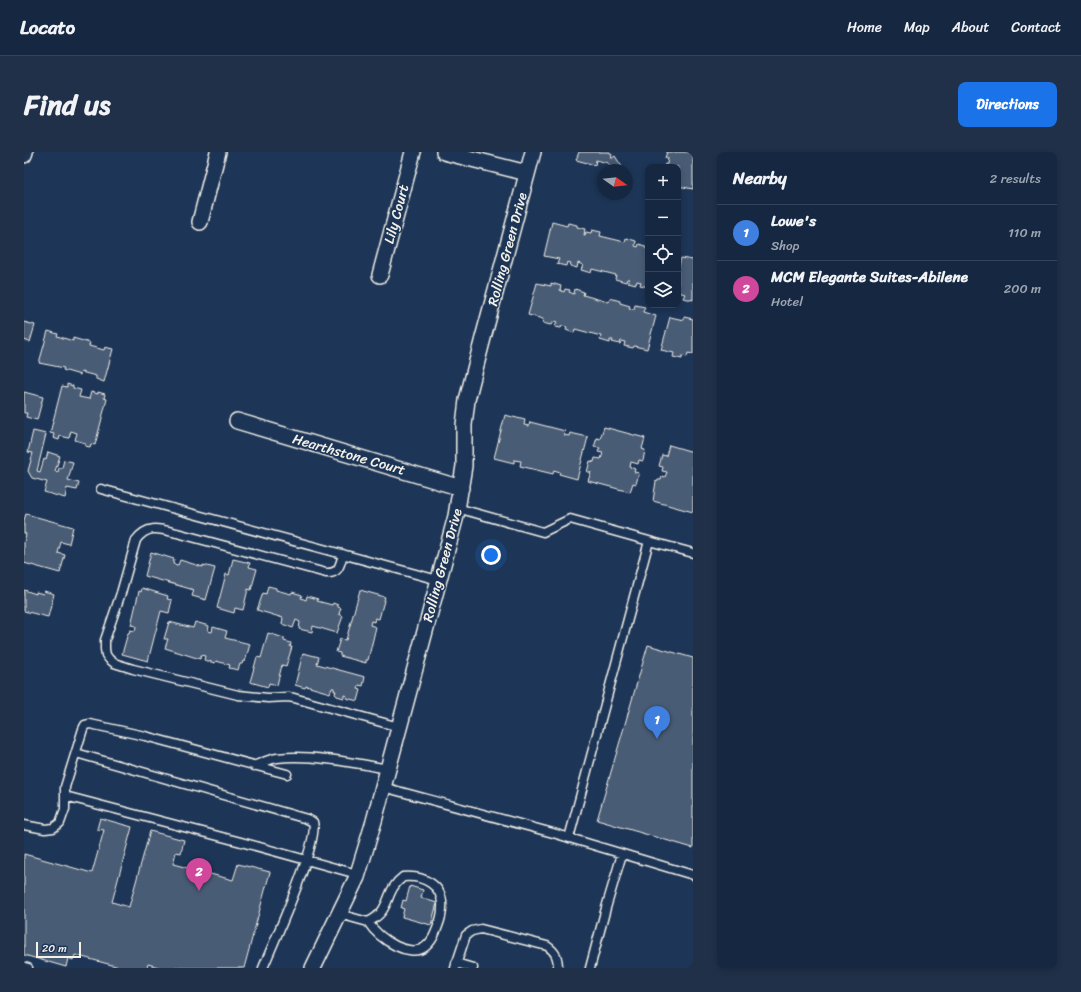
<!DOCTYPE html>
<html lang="en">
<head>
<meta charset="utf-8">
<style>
  :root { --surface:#162841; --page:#1f3048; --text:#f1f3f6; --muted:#9ea6b1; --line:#35445a; --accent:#1a73e8 }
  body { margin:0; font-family:Sriracha,sans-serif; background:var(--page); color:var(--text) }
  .controls { position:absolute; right:12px; top:12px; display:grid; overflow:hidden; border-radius:8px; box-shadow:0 2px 6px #0003 }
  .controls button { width:36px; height:36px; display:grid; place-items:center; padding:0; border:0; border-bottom:1px solid var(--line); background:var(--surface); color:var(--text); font:20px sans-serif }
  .compass { position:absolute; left:573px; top:12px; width:36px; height:36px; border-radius:50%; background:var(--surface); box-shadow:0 2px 6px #0003; rotate:105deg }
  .scale { position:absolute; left:12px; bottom:10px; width:45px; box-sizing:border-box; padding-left:4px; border:2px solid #f4f1e8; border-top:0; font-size:11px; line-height:14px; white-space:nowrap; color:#f4f1e8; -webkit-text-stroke:3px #1d3557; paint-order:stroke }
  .you { position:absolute; left:467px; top:403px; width:14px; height:14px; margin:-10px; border:3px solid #fff; border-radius:50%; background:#1a73e8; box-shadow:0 0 0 6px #1a73e833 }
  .badge { display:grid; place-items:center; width:26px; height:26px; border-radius:50%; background:var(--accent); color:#fff; font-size:13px; font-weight:700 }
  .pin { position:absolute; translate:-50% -33px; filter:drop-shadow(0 1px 2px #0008) }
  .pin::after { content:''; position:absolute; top:21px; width:14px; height:12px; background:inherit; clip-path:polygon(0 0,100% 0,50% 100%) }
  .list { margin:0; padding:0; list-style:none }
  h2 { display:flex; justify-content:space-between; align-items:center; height:52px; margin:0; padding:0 16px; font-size:17px }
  h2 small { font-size:13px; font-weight:400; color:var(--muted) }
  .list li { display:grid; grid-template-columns:26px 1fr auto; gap:12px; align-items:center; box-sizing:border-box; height:56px; padding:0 16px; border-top:1px solid var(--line) }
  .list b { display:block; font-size:15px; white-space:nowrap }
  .list p { margin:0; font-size:13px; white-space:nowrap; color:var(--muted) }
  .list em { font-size:13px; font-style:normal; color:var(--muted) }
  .icon { flex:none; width:22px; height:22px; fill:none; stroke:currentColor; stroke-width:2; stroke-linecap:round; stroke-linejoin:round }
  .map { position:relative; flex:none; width:669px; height:816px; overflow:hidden; border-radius:8px }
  header { display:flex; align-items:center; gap:24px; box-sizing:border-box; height:56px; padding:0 20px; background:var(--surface); border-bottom:1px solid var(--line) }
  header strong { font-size:19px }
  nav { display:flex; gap:22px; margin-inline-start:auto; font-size:14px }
  .intro { display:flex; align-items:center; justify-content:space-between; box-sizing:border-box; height:96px; padding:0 24px }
  h1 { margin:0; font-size:28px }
  .button { padding:10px 18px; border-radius:8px; background:var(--accent); color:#fff; font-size:14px; font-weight:700 }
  main { display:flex; gap:24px; padding:0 24px }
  aside { flex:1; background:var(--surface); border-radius:8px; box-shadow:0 2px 6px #0003 }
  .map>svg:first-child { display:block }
</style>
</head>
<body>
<header>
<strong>Locato</strong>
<nav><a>Home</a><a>Map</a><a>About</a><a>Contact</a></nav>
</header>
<div class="intro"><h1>Find us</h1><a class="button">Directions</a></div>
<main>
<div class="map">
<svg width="669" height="816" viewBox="0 0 669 816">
  <rect width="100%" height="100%" fill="#1d3557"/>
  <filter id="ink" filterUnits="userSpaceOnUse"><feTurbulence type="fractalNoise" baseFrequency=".025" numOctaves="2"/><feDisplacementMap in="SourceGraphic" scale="8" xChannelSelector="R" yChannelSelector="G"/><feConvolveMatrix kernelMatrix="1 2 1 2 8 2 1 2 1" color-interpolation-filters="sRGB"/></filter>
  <g filter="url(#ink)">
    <path fill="#485b74" stroke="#f4f1e8" d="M555 0H586V1L588 2 587 7 591 4 598 15 593 18H588L584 11 572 8 571 13 552 8Z
      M643 0H669V37L654 34V15H640L641 12H643L644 6H641Z
      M528 70 543 74 544 71 553 73V75L561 77 560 83H561L562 80 567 81 568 78 577 80 576 84 601 90 602 86 612 89 611 94 614 95 615 92 621 94V96L624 97V135L616 133 617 130 613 129 612 132 604 130 605 127H603L602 130 591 127 592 123 568 117 567 121 557 118 559 113 554 111 553 116 546 114 547 111 543 110 542 114 533 112 535 107 520 104Z
      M657 106 669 108V148L659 146 661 142 654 140V118Z
      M513 131 527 134V131L537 134 536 138 540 140 541 137 546 138 545 140 550 142 551 137 560 140 559 143 584 150 586 146 596 149V151L606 154 605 156 610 157 611 153 621 155 619 160 632 164 623 197 610 194 609 196 600 194 601 190 597 189 596 192 588 190 589 188H586V191L576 188 577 184 551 177 550 181 542 178 543 175 538 174 537 176 531 175 533 170 531 169 530 171H528L527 173 518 171 519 167 504 163Z
      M646 165 660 168V165L669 167V202L664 201 663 205 658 204V207L649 205 650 201 637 198Z
      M0 170 11 173 6 190 0 188Z
      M24 179 34 182 33 184 49 189V186L66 191 65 194 80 198 81 195 89 197 80 230 72 227V224L57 220 56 223 39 218 40 216 15 211Z
      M43 232 49 234V236L57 238 55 245 65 247 67 240 74 242V240L81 242 80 246 83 247 71 293 67 292 66 295 61 294V291L51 288 53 281 47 279 45 286 36 284 35 288 29 286 30 282 26 281 38 234 43 235Z
      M0 240 19 245 13 268 2 265 3 261H0Z
      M481 263 501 268 500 273 505 274 506 270 541 279 540 283 545 284 546 281 564 285 553 327 535 322 536 320 530 318 529 322 496 314 497 309 490 308V311L470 306Z
      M580 275 621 286 618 297 621 298 619 309 615 308 614 312 607 310 606 315 611 317 610 320 615 321 612 332 609 331 606 340 564 329 567 320H563L566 309 570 310 571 306 577 307 579 301 574 300 576 296 570 295 573 286 576 287Z
      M9 279 22 282 13 319 16 320 20 307 22 308 24 300 36 304 31 319 34 320 35 316H38L40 308 49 310 44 328 55 331 53 338 43 336 41 346 20 340 23 330 8 326 4 319 9 301 4 300Z
      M645 293 669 300V360L629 349 632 329 633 330 634 328H637L638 324 641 325 643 320 638 319 639 315 635 314 638 303 642 304Z
      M2 362 49 375 45 392 37 390 34 401 41 403 36 421 0 411V391L2 382 0 381V368Z
      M127 400 150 407 149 412 154 413 156 408 179 415V413L191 416 182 448 168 444 170 438 121 424Z
      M209 407 226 411 225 415 233 417 227 438 224 437 219 458 211 456 210 461 193 456 202 422 205 423Z
      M244 434 252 436V438L267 442 268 440 278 443 277 446 282 448 283 444 294 447 293 449 308 453 309 451 314 453V455L317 456 315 462 319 464 313 481 289 474 288 480 275 477 276 470 272 468 269 476 258 472 259 466 233 458 239 441 242 442Z
      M118 436 144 444 143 447 148 448 145 461 137 459 124 509 98 502 104 481H105L106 478 111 479 112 474 107 473 115 439 117 440Z
      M0 438 12 442V440L19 442 20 439 30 442 24 465 0 459Z
      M336 438 361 445 355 467 351 466 350 470 347 469 346 473 352 475 344 508H342V511L316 504V501L312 500 316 487 322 488Z
      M145 470 169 476 171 470 185 474 184 479 188 480 189 475 203 479 201 486 226 492 221 510 219 509 218 512H216L214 518 205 516 206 513 192 509 191 511 180 508 181 504 177 503 176 507 141 496 144 487H140Z
      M244 481 260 486V489L267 491 266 495H268L262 514 258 513 253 533 245 531 244 535 226 530 233 505 237 506Z
      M624 493 669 506V696L573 668Z
      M279 501 295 505 293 512 341 525 339 534 335 533 334 537 337 538 334 549 322 546 323 544 320 543V546L313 544 311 542 312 539H310V536H308L306 541 282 534 281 536 271 533Z
      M76 666 108 675 88 750 105 755 126 679 160 688 157 701 152 700 149 712 209 728 214 712 246 720 220 816H138L124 812 123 816H99L51 803 49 808 44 806 42 815 0 803V702L68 721 80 678 73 677Z
      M386 734 399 738 397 746 413 751 407 773 378 765 380 757 377 756 379 748 382 749Z"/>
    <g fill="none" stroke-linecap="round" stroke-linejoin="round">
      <g stroke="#f4f1e8" stroke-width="11">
        <path id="service" d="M77 337 414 428
          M433 356 519 380 546 367 625 389 545 686
          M625 389 669 401
          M319 402C316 413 315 422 302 421L153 381C136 377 124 372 112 388L97 441 81 488V497L82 503 85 507 90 511 109 517 214 543 244 546 264 545 270 546 375 575
          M52 601 283 667 289 670C296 689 249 792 239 816
          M230 614C237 611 245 607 253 606 286 602 331 611 364 617
          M359 635 529 681 669 723
          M41 644 217 690 333 722
          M0 673 21 677 29 676 36 671 41 657V635L59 577 61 573 66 572 121 584 263 622
          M315 762 344 770C351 781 360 788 372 794 380 798 393 801 401 795 408 790 411 782 414 774 416 769 418 762 418 756 420 733 399 723 379 725 359 740 369 758 344 770
          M432 811 449 816
          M0 815 4 816
          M431 816 442 783 448 779 457 777 523 794C532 800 534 806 534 816
          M566 816 582 756 598 702"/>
      </g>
      <g stroke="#f4f1e8" stroke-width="18">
        <path id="minor" d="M420 0 503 21
          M0 3 1 0
          M176 70 194 0
          M356 123 389 0
          M213 269 437 336
          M289 816 333 725 350 669 432 364 440 314V273L443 248 459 186 509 0"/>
      </g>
      <use href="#service" stroke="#1d3557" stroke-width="8"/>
      <use href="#minor" stroke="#1d3557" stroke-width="15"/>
    </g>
  </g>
  <g text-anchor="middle" stroke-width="3" stroke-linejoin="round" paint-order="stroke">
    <g font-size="14" fill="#f4f1e8" stroke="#1d3557">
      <text transform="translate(372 62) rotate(-75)" y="5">Lily Court</text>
      <text transform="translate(483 97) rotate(-75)" y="5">Rolling Green Drive</text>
      <text transform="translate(325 302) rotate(16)" y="5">Hearthstone Court</text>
      <text transform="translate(418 413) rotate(-75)" y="5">Rolling Green Drive</text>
    </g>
  </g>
</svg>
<div class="controls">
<button>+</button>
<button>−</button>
<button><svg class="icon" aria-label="locate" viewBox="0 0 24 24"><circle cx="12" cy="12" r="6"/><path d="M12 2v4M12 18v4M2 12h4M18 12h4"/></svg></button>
<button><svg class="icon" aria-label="layers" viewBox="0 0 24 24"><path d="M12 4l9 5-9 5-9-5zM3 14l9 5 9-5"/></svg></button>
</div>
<svg class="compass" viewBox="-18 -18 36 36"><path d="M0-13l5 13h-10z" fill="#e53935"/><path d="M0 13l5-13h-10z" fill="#9ea6b1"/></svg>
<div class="scale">20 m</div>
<div class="you"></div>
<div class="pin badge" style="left:633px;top:587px;background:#3f7fe0">1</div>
<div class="pin badge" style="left:175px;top:739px;background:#d1479c">2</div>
</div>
<aside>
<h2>Nearby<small>2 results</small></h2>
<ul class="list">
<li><span class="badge" style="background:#3f7fe0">1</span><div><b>Lowe's</b><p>Shop</p></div><em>110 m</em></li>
<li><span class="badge" style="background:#d1479c">2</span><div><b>MCM Elegante Suites-Abilene</b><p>Hotel</p></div><em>200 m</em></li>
</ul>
</aside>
</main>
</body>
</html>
